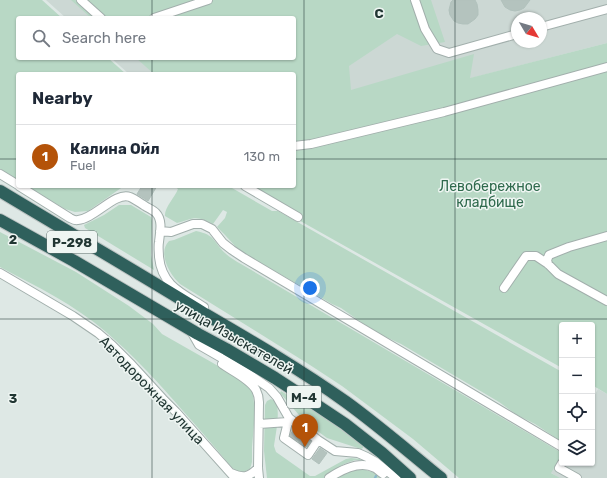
<!DOCTYPE html>
<html lang="en">
<head>
<meta charset="utf-8">
<style>
  :root { --surface:#fff; --page:#f6f6f7; --text:#1f2937; --muted:#747a83; --line:#e0e1e3; --accent:#b45309 }
  body { margin:0; font-family:Rubik,sans-serif; background:var(--page); color:var(--text) }
  .controls { position:absolute; right:12px; bottom:12px; display:grid; overflow:hidden; border-radius:4px; box-shadow:0 1px 3px #0004 }
  .controls button { width:36px; height:36px; display:grid; place-items:center; padding:0; border:0; border-bottom:1px solid var(--line); background:var(--surface); color:var(--text); font:20px sans-serif }
  .compass { position:absolute; left:511px; top:12px; width:36px; height:36px; border-radius:50%; background:var(--surface); box-shadow:0 1px 3px #0004; rotate:128deg }
  .you { position:absolute; left:310px; top:288px; width:14px; height:14px; margin:-10px; border:3px solid #fff; border-radius:50%; background:#1a73e8; box-shadow:0 0 0 6px #1a73e833 }
  .badge { display:grid; place-items:center; width:26px; height:26px; border-radius:50%; background:var(--accent); color:#fff; font-size:13px; font-weight:700 }
  .pin { position:absolute; translate:-50% -33px; filter:drop-shadow(0 1px 2px #0008) }
  .pin::after { content:''; position:absolute; top:21px; width:14px; height:12px; background:inherit; clip-path:polygon(0 0,100% 0,50% 100%) }
  .list { margin:0; padding:0; list-style:none }
  h2 { display:flex; justify-content:space-between; align-items:center; height:52px; margin:0; padding:0 16px; font-size:17px }
  h2 small { font-size:13px; font-weight:400; color:var(--muted) }
  .list li { display:grid; grid-template-columns:26px 1fr auto; gap:12px; align-items:center; box-sizing:border-box; height:64px; padding:0 16px; border-top:1px solid var(--line) }
  .list b { display:block; font-size:15px; white-space:nowrap }
  .list p { margin:0; font-size:13px; white-space:nowrap; color:var(--muted) }
  .list em { font-size:13px; font-style:normal; color:var(--muted) }
  .icon { flex:none; width:22px; height:22px; fill:none; stroke:currentColor; stroke-width:2; stroke-linecap:round; stroke-linejoin:round }
  .map { position:relative; flex:none; width:607px; height:478px; overflow:hidden }
  .search { position:absolute; background:var(--surface); box-shadow:0 1px 3px #0004; left:16px; top:16px; width:280px; height:44px; display:flex; align-items:center; gap:10px; box-sizing:border-box; padding:0 14px; border-radius:4px; color:var(--muted); font-size:15px }
  .panel { position:absolute; background:var(--surface); box-shadow:0 1px 3px #0004; left:16px; top:72px; width:280px; height:116px; border-radius:4px }
  .map>svg:first-child { display:block }
</style>
</head>
<body>
<div class="map">
<svg width="607" height="478" viewBox="0 0 607 478">
  <rect width="100%" height="100%" fill="#dee8e5"/>
  <path fill="#ccd8d4" fill-rule="evenodd" d="M46 0H607V43L294 124V74H129L111 58H294V18H66ZM517 18H541V42H517Z
    M598 389 607 394V478H559L550 472 562 451V463H592V400Z"/>
  <path fill="#b8d8c5" d="M0 0H42L62 18H18V58H108L126 74H18V180L0 169Z
    M71 0H431L445 42 421 46 397 34 349 66 351 90 474 54 470 78 607 43V394L592 385V325H562V368L238 186H294V74H154L136 58H294V18H91Z
    M27 186H124L88 211 75 212 65 209Z
    M174 186H232V188L272 211H278L562 372V442L535 424 517 415 499 402 401 344 375 332 341 308 332 304 247 255 236 247 225 235 217 227 225 218 227 212 223 210 213 224C204 219 197 216 187 220 184 221 181 222 177 223L165 216C164 208 175 197 178 189Z
    M119 205H131L151 217 152 221 151 255 154 270 85 228 84 225 104 215Z
    M196 231C216 235 213 242 225 253 230 258 236 261 241 264L562 453V455L551 473 560 478H459L413 439 342 386 310 365 180 284C170 275 157 253 169 241L174 240Z
    M0 232 76 272 129 306 153 324 162 334 220 367 244 382 252 390 254 403V424L252 447V462L250 469C246 471 242 473 238 472 232 469 227 462 223 457 210 442 197 426 183 411 159 383 134 356 106 332 75 305 36 286 0 267Z
    M281 391 316 412 338 427 363 446V448L361 449 327 438 305 422 280 393Z
    M271 399C272 400 273 400 274 400 282 406 275 437 274 446L276 452 310 476H315L346 459 351 458 360 459 361 460H355L344 464 324 478H267L264 451 265 405 267 401Z
    M363 469 375 473 382 478H335L349 470Z"/>
  <g fill="none" stroke-linecap="round" stroke-linejoin="round">
    <path stroke="#89b8ca" stroke-width="2.5" d="M375 478 376 476"/>
  </g>
  <path fill="#b4c3be" stroke="#b1c1bc" d="M453 0H475L477 4 478 10V15L475 19 468 24H463L458 23 454 21 450 15 449 10 451 2Z
    M501 0H530L524 8 520 10 515 11 510 10 505 7Z
    M142 186H157L148 201 137 194Z
    M294 429 311 441 307 447 290 436Z
    M320 448 327 453 319 464 312 459Z"/>
  <g fill="none" stroke-linecap="round" stroke-linejoin="round">
    <path stroke="#b8c4c1" stroke-width="8" stroke-dasharray="8 4" stroke-linecap="butt" d="M294 429 315 445
      M290 434 311 450"/>
    <g stroke="#a2afac" stroke-width="10">
      <path id="minor" d="M81 0 101 18
        M415 0 425 29 437 49 449 53 517 34
        M154 18 208 0
        M541 27 607 9
        M294 146 311 144 444 112 607 67
        M0 174 18 185
        M19 186 70 218C72 219 75 221 78 220 94 219 116 191 130 197 135 199 140 203 145 206 148 208 153 210 156 213 163 220 160 233 159 242 158 247 159 252 159 257 162 286 182 293 204 307
        M245 186 298 217
        M160 231 171 232 193 224H202L212 229 223 243 232 250 244 258 562 447
        M548 264 547 260 549 255 569 247 607 236
        M0 273 73 316 98 333 112 345 130 363 163 399 176 412 235 478
        M504 288 526 256H536L548 264 558 274 607 301
        M191 331 199 345 246 372 269 388 277 397 289 418 318 440 335 451 358 453 367 457 376 462 396 478
        M222 364C232 371 250 379 256 390 258 394 259 398 259 402L258 468 259 478
        M289 418 284 438 308 455 318 440
        M259 424 288 422
        M562 463 559 468 577 478
        M231 473C243 478 248 478 258 468
        M329 478C341 470 360 460 375 468 377 469 380 472 383 474"/>
    </g>
    <g stroke="#bcc3c2" stroke-width="14">
      <path id="highway" d="M0 191C68 232 137 272 205 314 253 342 301 370 346 402 379 426 409 452 441 478
        M0 220 74 261 198 334 226 349 275 378 315 404 345 424 382 453 410 478"/>
    </g>
    <use href="#minor" stroke="#fff" stroke-width="8"/>
    <use href="#highway" stroke="#2f605c" stroke-width="12"/>
  </g>
  <path fill="none" stroke="#213633" stroke-width="1" stroke-opacity="0.55" d="M152 0V18M304 0V478M455 0V478M152 58V74M0 159H18M294 159H607M152 186V478M0 319H607"/>
  <g text-anchor="middle" stroke-width="3" stroke-linejoin="round" paint-order="stroke">
    <g fill="#eef5f2" stroke="#5e6f6c" stroke-width="1">
      <rect x="47" y="231" width="50" height="22" rx="3"/>
      <rect x="287" y="386" width="34" height="22" rx="3"/>
    </g>
    <g font-size="13" font-weight="bold" fill="#213633">
      <text x="72" y="247">Р-298</text>
      <text x="304" y="402">М-4</text>
    </g>
    <g font-size="14" fill="#2f6a4d" stroke="#eef5f2">
      <text x="490" y="191">Левобережное<tspan x="490" dy="16">кладбище</tspan></text>
    </g>
    <g font-size="14" fill="#213633" stroke="#eef5f2">
      <text transform="translate(234 337) rotate(30)" y="5">улица Изыскателей</text>
      <text transform="translate(152 390) rotate(46)" y="5">Автодорожная улица</text>
    </g>
  </g>
  <g font-size="13" text-anchor="middle" font-weight="bold" fill="#213633" stroke="#eef5f2" stroke-width="3" stroke-linejoin="round" paint-order="stroke">
    <text x="379" y="18">C</text>
    <text x="13" y="244">2</text>
    <text x="13" y="403">3</text>
  </g>
</svg>
<div class="controls">
<button>+</button>
<button>−</button>
<button><svg class="icon" aria-label="locate" viewBox="0 0 24 24"><circle cx="12" cy="12" r="6"/><path d="M12 2v4M12 18v4M2 12h4M18 12h4"/></svg></button>
<button><svg class="icon" aria-label="layers" viewBox="0 0 24 24"><path d="M12 4l9 5-9 5-9-5zM3 14l9 5 9-5"/></svg></button>
</div>
<svg class="compass" viewBox="-18 -18 36 36"><path d="M0-13l5 13h-10z" fill="#e53935"/><path d="M0 13l5-13h-10z" fill="#747a83"/></svg>
<div class="you"></div>
<div class="pin badge" style="left:305px;top:447px">1</div>
<div class="search"><svg class="icon" aria-label="search" viewBox="0 0 24 24"><circle cx="10" cy="10" r="6"/><path d="M15 15l6 6"/></svg>Search here</div>
<section class="panel">
<h2>Nearby<small></small></h2>
<ul class="list">
<li><span class="badge">1</span><div><b>Калина Ойл</b><p>Fuel</p></div><em>130 m</em></li>
</ul>
</section>
</div>
</body>
</html>
